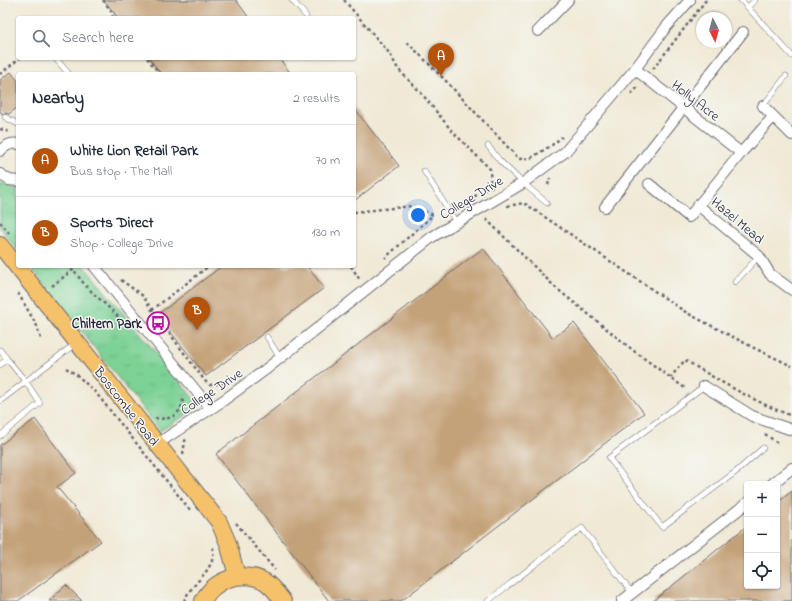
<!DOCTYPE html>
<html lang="en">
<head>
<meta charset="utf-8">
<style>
  :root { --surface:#fff; --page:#f6f6f7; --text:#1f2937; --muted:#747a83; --line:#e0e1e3; --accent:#b45309 }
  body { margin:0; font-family:"Indie Flower",sans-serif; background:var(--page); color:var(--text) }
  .controls { position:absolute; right:12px; bottom:12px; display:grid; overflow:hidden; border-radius:4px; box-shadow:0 1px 3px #0004 }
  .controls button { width:36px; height:36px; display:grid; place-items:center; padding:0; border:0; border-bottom:1px solid var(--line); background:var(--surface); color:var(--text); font:20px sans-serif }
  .compass { position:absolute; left:696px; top:12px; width:36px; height:36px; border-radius:50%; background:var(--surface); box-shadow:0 1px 3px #0004; rotate:174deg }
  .you { position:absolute; left:418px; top:215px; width:14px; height:14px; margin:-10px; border:3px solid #fff; border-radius:50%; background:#1a73e8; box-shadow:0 0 0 6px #1a73e833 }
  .badge { display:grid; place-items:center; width:26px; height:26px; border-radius:50%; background:var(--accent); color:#fff; font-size:13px; font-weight:700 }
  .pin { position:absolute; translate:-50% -33px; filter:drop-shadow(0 1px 2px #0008) }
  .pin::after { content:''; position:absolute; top:21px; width:14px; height:12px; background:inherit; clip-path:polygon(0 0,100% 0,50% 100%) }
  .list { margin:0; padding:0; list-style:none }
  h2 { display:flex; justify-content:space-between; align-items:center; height:52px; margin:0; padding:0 16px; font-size:17px }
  h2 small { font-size:13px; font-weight:400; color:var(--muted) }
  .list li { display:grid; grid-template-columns:26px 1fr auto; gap:12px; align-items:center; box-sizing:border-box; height:72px; padding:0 16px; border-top:1px solid var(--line) }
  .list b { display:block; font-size:15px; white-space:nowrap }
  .list p { margin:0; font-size:13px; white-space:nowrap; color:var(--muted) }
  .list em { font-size:13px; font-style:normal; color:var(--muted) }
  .icon { flex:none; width:22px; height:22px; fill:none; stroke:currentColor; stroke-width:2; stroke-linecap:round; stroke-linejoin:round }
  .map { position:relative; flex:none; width:792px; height:601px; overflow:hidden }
  .search { position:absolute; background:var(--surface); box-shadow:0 1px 3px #0004; left:16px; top:16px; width:340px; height:44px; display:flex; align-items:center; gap:10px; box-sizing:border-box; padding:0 14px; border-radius:4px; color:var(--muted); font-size:15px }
  .panel { position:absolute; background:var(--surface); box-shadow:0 1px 3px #0004; left:16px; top:72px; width:340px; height:196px; border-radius:4px }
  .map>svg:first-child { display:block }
</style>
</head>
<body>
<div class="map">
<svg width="792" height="601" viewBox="0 0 792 601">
  <defs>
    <pattern id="grass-tufts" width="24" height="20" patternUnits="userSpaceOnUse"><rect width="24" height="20" fill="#7cd195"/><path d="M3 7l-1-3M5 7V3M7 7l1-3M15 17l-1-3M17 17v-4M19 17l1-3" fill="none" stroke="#6bb381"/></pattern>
  </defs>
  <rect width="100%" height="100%" fill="#f6f6f2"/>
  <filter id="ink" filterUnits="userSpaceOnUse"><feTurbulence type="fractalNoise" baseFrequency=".025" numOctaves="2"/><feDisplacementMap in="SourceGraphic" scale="8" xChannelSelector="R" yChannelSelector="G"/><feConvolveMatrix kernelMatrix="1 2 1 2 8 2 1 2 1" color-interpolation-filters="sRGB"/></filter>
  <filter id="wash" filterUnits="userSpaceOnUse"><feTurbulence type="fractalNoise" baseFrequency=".012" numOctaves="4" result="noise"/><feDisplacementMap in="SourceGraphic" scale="16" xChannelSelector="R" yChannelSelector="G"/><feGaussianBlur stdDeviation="0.9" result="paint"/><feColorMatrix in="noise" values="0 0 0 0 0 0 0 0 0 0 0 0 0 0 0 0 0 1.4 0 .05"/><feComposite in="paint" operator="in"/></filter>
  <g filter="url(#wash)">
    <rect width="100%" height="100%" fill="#f0e9d5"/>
    <path fill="url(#grass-tufts)" stroke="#4f7a68" d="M0 183 18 188V251L0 228Z
      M30 266H84L200 406 160 431Z"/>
    <g id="blocks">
      <path fill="#c4a279" d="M104 0H236L249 18H118Z
        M149 58H279L291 74H161Z
        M11 72 18 81V107L9 114 5 113 2 114 0 111V80Z
        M354 108 399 166 354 201Z
        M483 248 553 338 574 323 644 413 401 601H329L216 454Z
        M222 266H307L324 288 206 376 157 315Z
        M35 419 76 473 57 487 101 541 18 601H0V445Z
        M792 491V601H653L747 526V586H777V503Z
        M66 585 82 601H49Z"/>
    </g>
  </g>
  <g filter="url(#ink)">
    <use href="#blocks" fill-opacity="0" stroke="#6a6871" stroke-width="1"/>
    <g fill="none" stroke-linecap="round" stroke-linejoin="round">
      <g stroke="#6a6871" stroke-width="6">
        <path id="service" d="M292 0 306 16
          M741 0 792 56
          M748 7 755 0
          M55 58 69 74
          M763 106 786 76
          M5 117 18 124
          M488 146 500 161 523 183 547 203
          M424 171 456 222
          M735 282 759 256
          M267 337 280 358
          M0 350 7 359
          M0 365 7 359 26 382 40 403 0 436
          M704 386 609 458 662 527 737 471 763 448
          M0 401 75 344
          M488 601 582 528 632 593"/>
      </g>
      <g stroke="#6a6871" stroke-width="12">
        <path id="minor" d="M538 31 568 0
          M635 69 741 153
          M763 106 792 135
          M0 151C5 146 11 142 18 144
          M0 174 9 180 18 181
          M649 184 689 217 741 153 773 117
          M699 206 759 256 770 274 792 290
          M605 207 743 32
          M94 266 210 408
          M704 386 752 416 792 430
          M158 444 169 436 224 400 265 370 432 237 523 183 565 152 635 69 667 26 690 0
          M772 484 792 468
          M622 601 747 503"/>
      </g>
      <g stroke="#6a6871" stroke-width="18">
        <path id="primary" d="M0 245 219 522 228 543 237 576
          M203 601C214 579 242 570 264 581 272 586 277 593 283 601"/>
      </g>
      <path stroke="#6a6871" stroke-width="2.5" stroke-dasharray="3 3" stroke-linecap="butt" d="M103 0 114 15
        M344 0 390 54 398 69 422 94 452 131 490 169 491 186 493 189
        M111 18 114 15 116 18
        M407 42 444 79 519 159 531 158 552 145 562 137
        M147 58 160 74
        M653 69 706 0
        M0 74 20 58
        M631 94 638 87
        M0 129 10 132
        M548 185 550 178
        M459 206 491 186
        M507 206 524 203 687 313 756 349 792 366
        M354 212 413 206 433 215 385 258
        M486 219 556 288 634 351 686 389
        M0 222 9 233
        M72 266C83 288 103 300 119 318
        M351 266 360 280
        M121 280 143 296 152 310 205 381 210 385 228 382
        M52 286 74 269
        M18 293 37 326 41 339
        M152 310 209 266
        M66 368 77 375 96 393 190 510
        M670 378 685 360C719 381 755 402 792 416
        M155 418C171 421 183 414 183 397
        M765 434 779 444
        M183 454 185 441 186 439
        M236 523 275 570
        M184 601C190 585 211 573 213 556 214 553 213 550 213 547"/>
      <use href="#service" stroke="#fff" stroke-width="5"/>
      <use href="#minor" stroke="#fff" stroke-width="10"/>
      <use href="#primary" stroke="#f5c16b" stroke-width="16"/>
    </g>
  </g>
  <defs>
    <g id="bus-ring" transform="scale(1.15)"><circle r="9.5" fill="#f6f6f2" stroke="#b5179e" stroke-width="1.5"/><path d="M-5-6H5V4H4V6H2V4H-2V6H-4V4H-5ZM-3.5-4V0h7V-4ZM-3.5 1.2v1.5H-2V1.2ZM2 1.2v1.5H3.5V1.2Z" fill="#b5179e"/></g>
  </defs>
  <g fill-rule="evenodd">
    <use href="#bus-ring" x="158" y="323"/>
  </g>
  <g text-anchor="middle" stroke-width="3" stroke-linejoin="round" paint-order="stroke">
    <g font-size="14" fill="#22223b" stroke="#f6f6f2">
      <text transform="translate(696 100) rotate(38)" y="5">Holly Acre</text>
      <text transform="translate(471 197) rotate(-31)" y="5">College Drive</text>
      <text transform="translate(738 220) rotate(40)" y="5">Hazel Mead</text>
      <text transform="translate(211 391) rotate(-34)" y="5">College Drive</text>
      <text transform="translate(127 406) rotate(52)" y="5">Boscombe Road</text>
    </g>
    <g font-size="14" font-weight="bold" fill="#22223b" stroke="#f6f6f2" text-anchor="end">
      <text x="142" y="328">Chiltern Park</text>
    </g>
  </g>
</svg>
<div class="controls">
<button>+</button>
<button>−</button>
<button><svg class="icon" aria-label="locate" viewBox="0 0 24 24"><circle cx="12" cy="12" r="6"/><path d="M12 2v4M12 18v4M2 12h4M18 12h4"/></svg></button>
</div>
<svg class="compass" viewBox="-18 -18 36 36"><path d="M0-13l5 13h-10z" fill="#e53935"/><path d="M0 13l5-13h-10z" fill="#747a83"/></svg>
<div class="you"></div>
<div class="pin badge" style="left:441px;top:76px">A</div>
<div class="pin badge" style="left:197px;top:330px">B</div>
<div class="search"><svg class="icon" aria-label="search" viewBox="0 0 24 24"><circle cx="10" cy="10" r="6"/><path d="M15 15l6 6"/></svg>Search here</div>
<section class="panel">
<h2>Nearby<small>2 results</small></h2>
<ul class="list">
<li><span class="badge">A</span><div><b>White Lion Retail Park</b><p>Bus stop · The Mall</p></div><em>70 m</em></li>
<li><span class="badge">B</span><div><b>Sports Direct</b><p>Shop · College Drive</p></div><em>130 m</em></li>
</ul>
</section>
</div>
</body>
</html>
